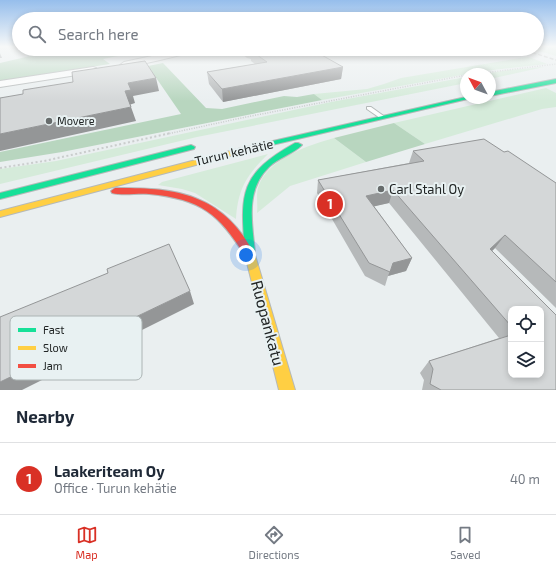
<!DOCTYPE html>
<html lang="en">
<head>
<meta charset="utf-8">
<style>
  :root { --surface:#fff; --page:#f2f2f3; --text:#1f2937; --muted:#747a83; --line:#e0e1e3; --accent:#d93025 }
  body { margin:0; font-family:"Exo 2",sans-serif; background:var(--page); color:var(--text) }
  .controls { position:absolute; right:12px; bottom:12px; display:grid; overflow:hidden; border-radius:8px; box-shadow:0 2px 6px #0003 }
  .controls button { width:36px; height:36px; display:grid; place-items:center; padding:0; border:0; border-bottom:1px solid var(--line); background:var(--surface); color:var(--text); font:20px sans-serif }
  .compass { position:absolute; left:460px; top:68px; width:36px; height:36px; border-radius:50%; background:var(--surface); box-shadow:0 2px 6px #0003; rotate:311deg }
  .you { position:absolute; left:246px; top:255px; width:14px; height:14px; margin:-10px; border:3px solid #fff; border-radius:50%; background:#1a73e8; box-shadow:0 0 0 6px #1a73e833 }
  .badge { display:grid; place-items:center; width:26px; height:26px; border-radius:50%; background:var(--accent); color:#fff; font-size:13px; font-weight:700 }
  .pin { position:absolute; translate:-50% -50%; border:2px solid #fff; box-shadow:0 1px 4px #0006 }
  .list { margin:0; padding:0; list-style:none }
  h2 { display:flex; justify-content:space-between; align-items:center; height:52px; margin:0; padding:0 16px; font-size:17px }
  h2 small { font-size:13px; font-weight:400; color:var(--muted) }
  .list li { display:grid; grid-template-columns:26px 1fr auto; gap:12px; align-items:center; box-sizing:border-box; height:72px; padding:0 16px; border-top:1px solid var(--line) }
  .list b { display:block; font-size:15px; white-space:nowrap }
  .list p { margin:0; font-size:13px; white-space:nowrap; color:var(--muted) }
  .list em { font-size:13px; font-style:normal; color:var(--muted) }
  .icon { flex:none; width:22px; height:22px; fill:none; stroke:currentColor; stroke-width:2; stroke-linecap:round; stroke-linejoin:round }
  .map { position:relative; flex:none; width:556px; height:390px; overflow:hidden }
  .search { position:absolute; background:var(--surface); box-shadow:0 2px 6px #0003; left:12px; right:12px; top:12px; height:44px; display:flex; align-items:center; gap:10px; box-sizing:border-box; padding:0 14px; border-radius:22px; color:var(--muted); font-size:15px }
  .sheet { height:124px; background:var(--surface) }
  nav { display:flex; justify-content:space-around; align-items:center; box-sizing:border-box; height:56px; border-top:1px solid var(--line); background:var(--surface); font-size:11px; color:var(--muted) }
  nav a { display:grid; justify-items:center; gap:2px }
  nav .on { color:var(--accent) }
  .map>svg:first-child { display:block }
</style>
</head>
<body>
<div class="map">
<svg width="556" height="390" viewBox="0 0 556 390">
  <rect width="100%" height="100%" fill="#eaeff0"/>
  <path fill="#d5ebda" d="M537 46 556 47V56L532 49H537Z
    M526 57H529L547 64 484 71 322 100 314 94 367 89 384 84 401 78Z
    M544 67 490 79V74H483L509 70Z
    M466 77V83L197 137 0 184V169L56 161 331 102Z
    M546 88 556 93V107L542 109 425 144 394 123Z
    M334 138 366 162 290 186 257 213C258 205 256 195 258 188 266 159 309 145 334 138Z
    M268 154C247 175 238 188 236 219L195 193 182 189 158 185 162 182Z"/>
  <path fill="#b8d6bf" d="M37 49H108L118 56 103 59 110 64 0 81V63L30 56 31 54 27 51Z
    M163 63 206 108 222 109 284 96 297 97 314 94 322 100 62 152 0 162V152L181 114 148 66Z
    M394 123 425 144 366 162 334 138Z"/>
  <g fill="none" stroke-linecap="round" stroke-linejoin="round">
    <g stroke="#b5b9b9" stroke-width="2">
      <path id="lane" d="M367 107H371L385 117 380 118 367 109Z"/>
    </g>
    <g stroke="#b5b9b9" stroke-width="2">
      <path id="street" d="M185 49H198L197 51 160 60 124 68 120 65 124 62Z
        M93 67 96 68 97 70 96 72 0 87V81Z"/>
    </g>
    <g stroke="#b5b9b9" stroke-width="2">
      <path id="fast" d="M556 79V83L490 96V92Z
        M466 97 472 98 238 153 234 151 238 149Z
        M295 143H298L302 145C293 154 278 158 269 167 245 190 252 223 255 252L254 255 250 256 246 255 245 252C240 192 240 174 295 143Z
        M191 145 195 147 194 149 0 199V193Z"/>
    </g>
    <g stroke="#b5b9b9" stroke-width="2">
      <path id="slow" d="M238 149H241V153L0 217V211Z
        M250 251 254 252 255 255 295 390H279L245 255 246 252Z"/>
    </g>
    <g stroke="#b5b9b9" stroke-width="2">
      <path id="jam" d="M115 188C178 187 224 195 255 255L254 258 250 259 246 258C220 214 201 199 149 194 137 193 123 196 112 193L111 191Z"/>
    </g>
    <path stroke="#cacdcd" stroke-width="1.5" stroke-dasharray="1 1.5" stroke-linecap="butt" d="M475 74 556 64
      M167 134 246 117 466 75"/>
    <path stroke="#cacdcd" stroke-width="2" stroke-dasharray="2 2.5" stroke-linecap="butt" d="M0 168 44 161 171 133"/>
    <use href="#lane" fill="#fcfdfd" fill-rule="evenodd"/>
    <use href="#street" fill="#fcfdfd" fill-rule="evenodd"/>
    <use href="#fast" fill="#16e098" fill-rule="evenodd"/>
    <use href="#slow" fill="#ffcf43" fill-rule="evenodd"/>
    <use href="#jam" fill="#f24e42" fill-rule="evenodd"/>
    <path stroke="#b9b9ba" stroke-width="1.5" stroke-dasharray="4 2" stroke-linecap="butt" d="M521 49 556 60"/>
  </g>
  <path fill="#b6b9ba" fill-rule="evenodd" d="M236 49H311L343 67 341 79 223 102 209 84 207 72 255 64 251 61V59L247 58Z
    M413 151 504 152 556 183V308L495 248 492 251 556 390H422L424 380 420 373 429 361 499 338 389 203 374 206 412 258 406 271 388 276 385 286 365 276 317 193 318 180 409 163ZM511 309 541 375H511Z"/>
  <path fill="#949697" d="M0 53 2 58H0Z
    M343 67 341 79 223 102 222 89Z
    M156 78 159 91 133 96 135 103 129 105 125 91 128 83Z
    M131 107 136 121 0 151V134Z
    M393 190 389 203 363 209 366 196Z
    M505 235 495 248 481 262 490 249Z
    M412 258 406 271 388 276 393 263Z
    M190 291 194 304 22 390H0V382Z"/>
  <path fill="#d4d7d8" stroke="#949697" d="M254 49H311L343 67 222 89 207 72 267 62 250 50 255 49Z
    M145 61 156 78 128 83 131 90 125 91 131 107 0 134V98L23 94V90L73 82 72 72Z
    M484 139 504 152 508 151 556 183V282L505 235 490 249 556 315V390H441L430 384 433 369 429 361 511 335V375H541V309H511V326L393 190 366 196 412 258 393 263 390 272 369 263 318 180 424 161 413 151Z
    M169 244 190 291 0 382V317L108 273 107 269Z"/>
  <linearGradient id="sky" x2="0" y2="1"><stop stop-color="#96beec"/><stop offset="0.46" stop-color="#f6f8f8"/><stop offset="1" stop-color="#f6f8f8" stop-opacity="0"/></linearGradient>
  <rect width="556" height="101" fill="url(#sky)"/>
  <g fill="#676c6c" stroke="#e8f1f2" stroke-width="1.5">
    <circle cx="49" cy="121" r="4"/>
    <circle cx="381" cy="189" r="4"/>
  </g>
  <g text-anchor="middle" stroke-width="4" stroke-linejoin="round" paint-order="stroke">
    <g font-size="11" fill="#212525" stroke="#e8f1f2" text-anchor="start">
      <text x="57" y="125">Movere</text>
    </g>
    <g font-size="13" fill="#212525" stroke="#e8f1f2">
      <text transform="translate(234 152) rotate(-13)" y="5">Turun kehätie</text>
    </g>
    <g font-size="13" fill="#212525" stroke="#e8f1f2" text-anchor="start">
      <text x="389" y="194">Carl Stahl Oy</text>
    </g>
    <g font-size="16" fill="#212525" stroke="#e8f1f2">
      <text transform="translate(268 323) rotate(75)" y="6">Ruopankatu</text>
    </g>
  </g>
  <rect x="10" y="316" width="132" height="64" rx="6" fill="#e8f1f2" stroke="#acb4b4" stroke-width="1"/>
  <rect x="18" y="328" width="18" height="4" fill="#16e098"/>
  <rect x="18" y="346" width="18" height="4" fill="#ffcf43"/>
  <rect x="18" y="364" width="18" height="4" fill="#f24e42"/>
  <g font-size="11" fill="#212525">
    <text x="43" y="334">Fast</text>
    <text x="43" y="352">Slow</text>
    <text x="43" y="370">Jam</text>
  </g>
</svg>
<div class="controls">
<button><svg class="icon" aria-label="locate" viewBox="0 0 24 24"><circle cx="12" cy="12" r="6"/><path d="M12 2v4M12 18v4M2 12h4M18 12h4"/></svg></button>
<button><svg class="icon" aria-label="layers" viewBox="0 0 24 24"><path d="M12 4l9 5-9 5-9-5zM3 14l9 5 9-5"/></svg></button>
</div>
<svg class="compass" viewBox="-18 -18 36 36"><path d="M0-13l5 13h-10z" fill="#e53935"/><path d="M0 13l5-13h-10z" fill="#747a83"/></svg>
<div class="you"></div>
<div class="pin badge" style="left:330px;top:204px">1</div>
<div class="search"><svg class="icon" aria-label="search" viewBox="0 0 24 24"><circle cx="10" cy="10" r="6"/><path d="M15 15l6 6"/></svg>Search here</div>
</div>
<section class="sheet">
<h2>Nearby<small></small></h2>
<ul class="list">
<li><span class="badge">1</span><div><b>Laakeriteam Oy</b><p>Office · Turun kehätie</p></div><em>40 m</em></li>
</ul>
</section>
<nav>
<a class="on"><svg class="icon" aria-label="map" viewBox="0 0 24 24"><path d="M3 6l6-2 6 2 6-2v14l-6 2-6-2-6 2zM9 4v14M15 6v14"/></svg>Map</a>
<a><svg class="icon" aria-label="directions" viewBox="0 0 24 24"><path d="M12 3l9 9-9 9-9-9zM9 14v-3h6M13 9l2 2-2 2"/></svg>Directions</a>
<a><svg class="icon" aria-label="saved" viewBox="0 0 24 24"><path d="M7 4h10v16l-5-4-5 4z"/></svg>Saved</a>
</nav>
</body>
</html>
